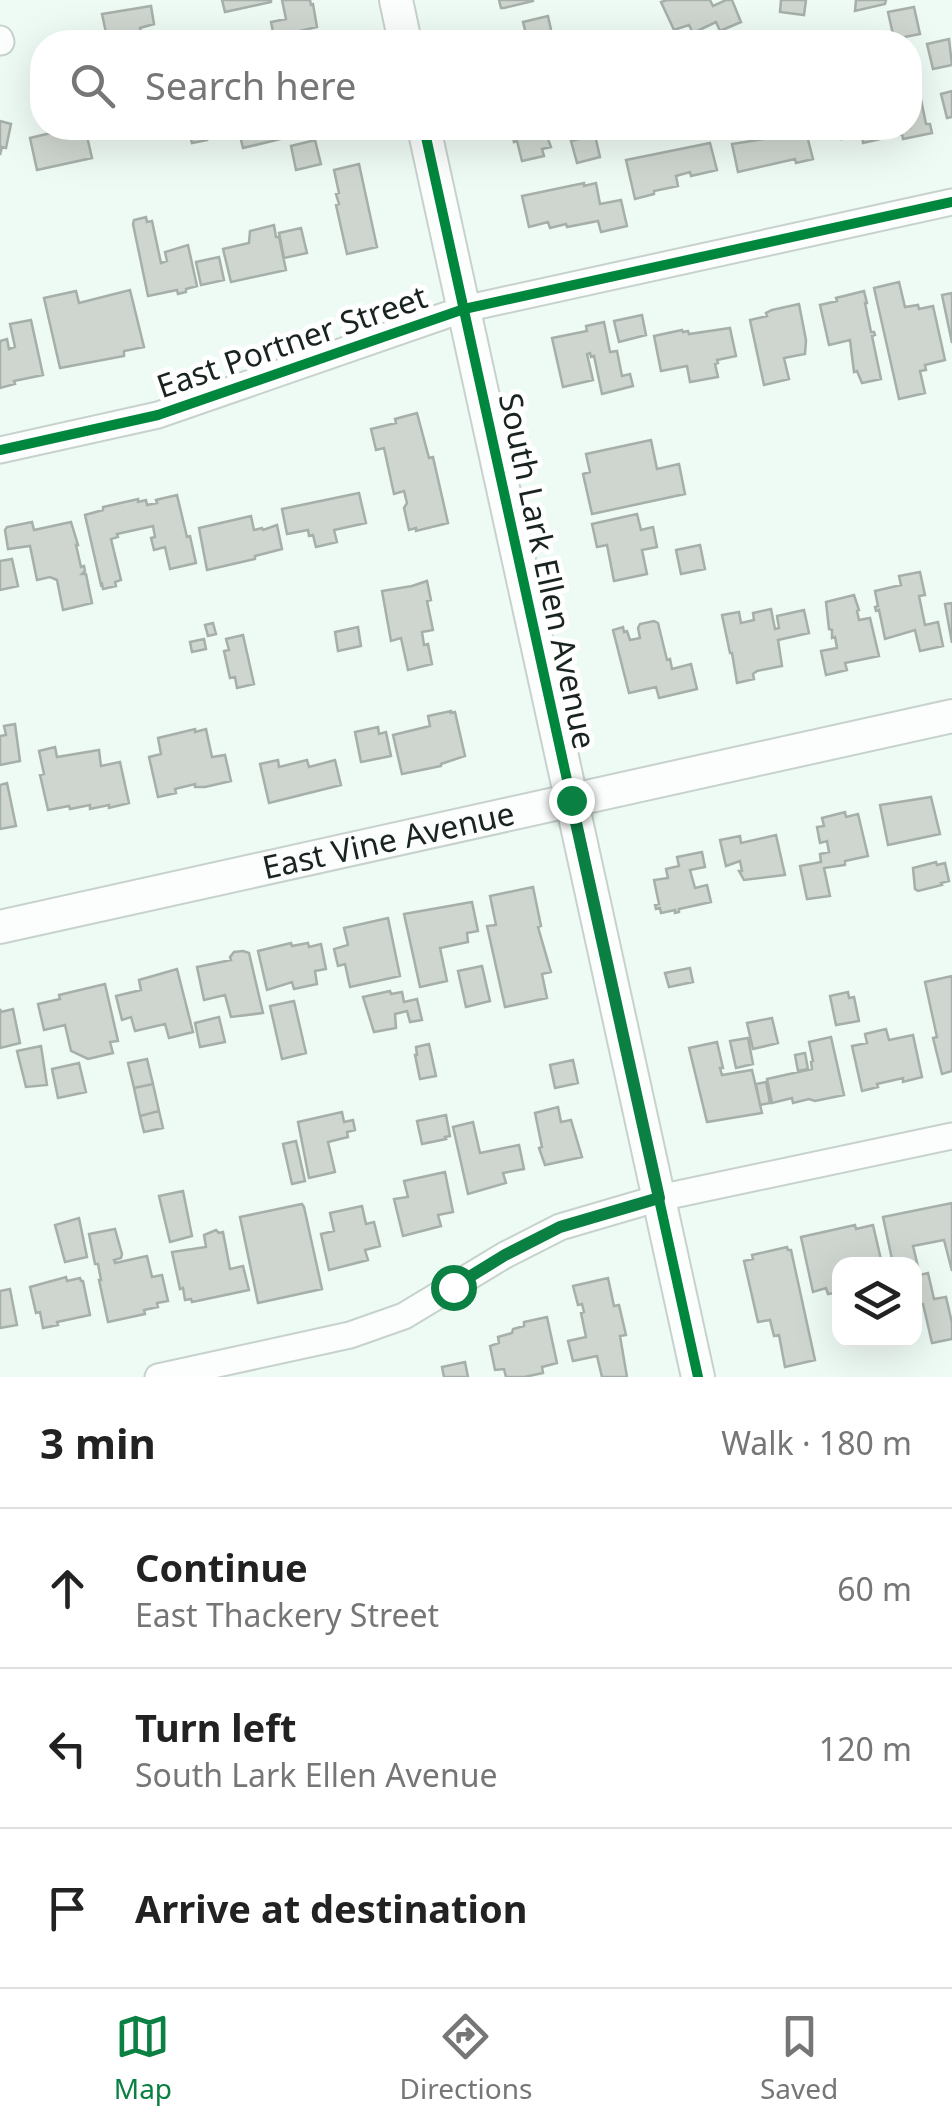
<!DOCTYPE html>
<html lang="en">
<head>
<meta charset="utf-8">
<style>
  :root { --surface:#fff; --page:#f2f2f2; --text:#222; --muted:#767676; --line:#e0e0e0; --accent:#0b8043 }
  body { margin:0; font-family:"Noto Sans",sans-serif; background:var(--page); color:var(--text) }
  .controls { position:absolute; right:30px; bottom:30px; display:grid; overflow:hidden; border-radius:20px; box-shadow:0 10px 40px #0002 }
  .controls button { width:90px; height:90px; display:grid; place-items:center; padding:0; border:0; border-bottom:2px solid var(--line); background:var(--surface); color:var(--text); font:50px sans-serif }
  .stop { position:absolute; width:30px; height:30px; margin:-22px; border:8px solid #0b8043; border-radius:50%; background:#fff }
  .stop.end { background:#0b8043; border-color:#fff; box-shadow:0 2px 10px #0008 }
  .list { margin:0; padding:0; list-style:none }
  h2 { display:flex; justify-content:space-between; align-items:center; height:130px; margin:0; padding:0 40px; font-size:42px }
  h2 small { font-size:32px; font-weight:400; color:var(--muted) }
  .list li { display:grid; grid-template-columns:65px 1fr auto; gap:30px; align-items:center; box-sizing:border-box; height:160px; padding:0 40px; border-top:2px solid var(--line) }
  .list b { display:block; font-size:38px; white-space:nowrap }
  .list p { margin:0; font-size:32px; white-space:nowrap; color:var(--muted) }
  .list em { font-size:32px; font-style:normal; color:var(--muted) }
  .icon { flex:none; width:55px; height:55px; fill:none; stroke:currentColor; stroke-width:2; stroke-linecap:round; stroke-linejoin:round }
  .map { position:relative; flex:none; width:952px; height:1377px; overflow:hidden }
  .search { position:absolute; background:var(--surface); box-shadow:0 10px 40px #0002; left:30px; right:30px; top:30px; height:110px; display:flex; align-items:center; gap:25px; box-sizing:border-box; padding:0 35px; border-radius:40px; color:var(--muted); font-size:38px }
  .sheet { height:610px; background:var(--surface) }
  nav { display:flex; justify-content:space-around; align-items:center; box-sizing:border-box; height:140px; border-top:2px solid var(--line); background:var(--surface); font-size:28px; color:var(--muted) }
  nav a { display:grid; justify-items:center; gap:5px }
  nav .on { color:var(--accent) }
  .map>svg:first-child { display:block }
</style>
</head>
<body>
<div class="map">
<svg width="952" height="1377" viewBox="0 0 952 1377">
  <rect width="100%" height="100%" fill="#eefaf4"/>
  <path fill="#ced6cf" stroke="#a6afa9" stroke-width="2.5" d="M222 0H271V2L225 12Z
    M282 0H310L311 5 313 4 317 27 274 37 271 22 286 19Z
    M499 0H533V1L504 8H501Z
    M667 0H710L713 6 726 0H732L741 22 720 31 716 22 693 33 689 25 674 30 661 2Z
    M781 0H806L804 15 780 12Z
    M856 0H886L885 4 855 11Z
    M151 6 154 24 140 28 143 42H105H108L102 14Z
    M914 7 920 34 894 39 888 12Z
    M548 16 553 39 543 42H528L523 22Z
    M949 39 952 65 933 69 927 44Z
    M917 80 926 124H930L932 133 903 139 902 134 863 143 862 135 841 139 838 128H910V81Z
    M952 91V117L947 118 941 94Z
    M0 121 11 124 6 148 2 147 0 155Z
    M54 128H85L92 158 37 170 30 138 55 132Z
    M188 128H204L207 140 192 143Z
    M238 128H292L293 136 243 148Z
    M511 128H544L551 147 542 149 544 156 522 161 517 141 514 142Z
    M762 128H805L813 159 796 163 795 159 738 172 732 144 764 139Z
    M595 135 600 157 577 163 571 141Z
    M315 140 321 164 296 170 291 146Z
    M710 143 717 170 691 176 690 172 676 176 678 186 654 191V194L635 199 626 160Z
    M359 164 377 247 347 254 336 205 339 204 336 194 339 193 334 170Z
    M584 183V186L596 183 600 204 621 200 627 226 601 232 598 221 567 227 566 224 550 228 548 222 529 227 522 196Z
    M146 217 147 222 152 221 161 263 167 261 165 252 188 245 197 286 186 289V292L178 294 177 290 148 296 133 224 134 220Z
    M274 225 276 237H279L286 270 231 282 223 249 249 243 250 231Z
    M301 228 307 253 284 258 279 233Z
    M219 257 224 280 201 285 196 262Z
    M899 282 905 307 918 305 919 309 933 306 945 360 925 365 926 370 920 371 925 393 899 399 874 288Z
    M130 290 144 347 124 351V356L60 368 44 298 76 291 79 303Z
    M864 291 867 303H865L871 332H874L875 335 872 336 881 379 862 383 857 371 854 372 850 340 829 345 820 305 837 301 836 298Z
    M952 293V343L942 295Z
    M799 304 806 340 805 354 784 358 789 379 764 385 750 320 767 316 766 313 772 310Z
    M642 315 646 335 619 342 614 321Z
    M31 320 43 375 14 381 15 384 0 388V341L7 339 9 349 15 347 10 324Z
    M604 322 610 352 617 351 622 376 630 374 633 386 602 394 594 356 591 357 590 353 587 354 593 380 563 387 552 338 587 331 586 326Z
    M730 328 736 356 717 360 718 363 715 364 718 377 690 382 687 366 661 371 654 336 682 330 683 332 688 331 689 334Z
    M417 413 429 458 433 457 448 523 416 531V528L409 530 404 508 407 503 404 491 394 494 384 448 376 450 371 429 396 423 395 419Z
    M651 440 657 469 679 464 685 494 592 514 583 474 590 472 586 454Z
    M359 493 366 523 334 530 337 542 316 547 313 535 309 536 308 530 287 534 282 509Z
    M177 495 187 537 190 536 196 563 170 569 165 547 154 550 151 538 155 537 153 526 117 534 118 537 111 539 121 580 115 582 116 586 103 589 102 584 101 585 85 515 103 510V507L138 499V502L146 500 147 505 157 503 156 500Z
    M637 514 641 530 653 527 657 547 642 550 647 574 614 581 607 545 597 547 592 524Z
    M251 516 254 530 262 528 263 530 277 525 282 549 255 556V559L207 570 199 528Z
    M32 522 34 530 71 522 78 545H76L81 567 84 566 85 571 82 574H86L92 603 63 610 57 580 50 577 37 580 30 546 8 549 5 530 7 527Z
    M700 545 705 569 681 574 676 550Z
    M12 559 18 586 0 590V561Z
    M920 572 925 595 919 596 925 625 938 622 943 646 920 651 915 630 885 639 879 610 876 611 875 607 878 606 875 591 901 585 899 576Z
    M427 581 431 600 427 601 433 630 422 632 424 645 428 644 432 664 408 670 401 638 391 641 382 591 412 586Z
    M854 595 859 610 857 611 859 620 870 618 879 656 845 663 847 670 826 675 821 651 837 648 835 637 832 638V630L829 629 826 602Z
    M952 603V643L945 604Z
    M771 609 775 629 779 628 777 616 804 610 809 633 778 640 782 666 757 671 753 674 754 679 737 683 732 653H730L722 615 739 612 741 623 754 620 753 613Z
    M654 621 658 623 667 660 670 659 672 669 691 664 697 689 659 698 656 687 629 693 613 630 623 627 624 632 627 631 630 640 640 638 638 628 640 624Z
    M213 623 216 634 208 636 205 625Z
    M358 627 361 646 338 651 335 632Z
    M243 635 254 684 237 688 235 677 230 678 224 651 229 650 226 639Z
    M204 639 206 649 192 652 190 642Z
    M451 711V713L455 712 465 756 441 764V766L402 774 393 735 430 726 428 716Z
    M15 724 20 761 0 765V736L6 735 4 726Z
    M378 727 379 734 386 732 391 756 361 762 355 732Z
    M195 729V732L206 729 212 757 225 755 231 781 205 787H195V784L175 789 176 793 158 797 149 757 161 754 158 738Z
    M55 747 57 757 99 750 101 766 120 762 129 803 109 808V805L90 809V805L70 809 69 806 48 810 40 775 44 774 39 751Z
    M278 760 279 767 307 760 309 767 335 760 341 785 269 803 260 764Z
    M7 783 16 826 0 829V785Z
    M931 797 940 834 888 845 880 805Z
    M845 812 846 817 858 814 868 856 845 861V865L824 868 830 896 807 899 800 866 821 862 820 854 829 852 827 841 820 843 817 827 824 826 822 818Z
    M776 835 785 875 744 880 739 871H742L740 861 726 866 720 840 740 836 741 843Z
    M702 852 705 867 690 870 695 888 707 885 711 902 679 909V912L675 913V910L661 913 660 908 656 909 655 905 659 904 654 880 668 878 666 869 679 866 677 857Z
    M936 862 937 865 945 863 949 881 941 883 942 885 918 891 915 889 913 868Z
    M533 887 541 926 538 927 551 972 542 974 547 998 505 1007 487 926 496 925 490 896Z
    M472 902 478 931 467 933 468 942 440 948 447 981 420 987 404 914Z
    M388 918 400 976 350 987 345 964 338 966 334 949 348 945 344 928Z
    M291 943 292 946 308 943 309 947 321 944 326 969 315 971 317 984 294 989 292 982 267 990 258 951Z
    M243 951 249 953 263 1013 231 1017 225 995 204 1000 197 967 231 960 230 957 234 952Z
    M482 966 490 1001 466 1007 458 971Z
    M690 968 693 982 669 987 665 973Z
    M177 969 193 1032 169 1038 165 1024 135 1031 131 1017 122 1020 116 996 141 990 139 980Z
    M952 976V1071L942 1074 933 1038 937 1037 925 982Z
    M105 984 118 1041 110 1042 113 1053 88 1059 71 1051 65 1025 44 1030 38 1004 60 999 59 995Z
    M390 991 391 994 402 992 404 1002 417 999 422 1020 410 1022 407 1011 395 1014 396 1028 374 1032 363 997Z
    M848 992 849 998 854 997 859 1021 836 1025 830 996Z
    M294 1001 306 1053 282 1059 270 1006Z
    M0 1009 1 1012 13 1009 20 1043 0 1048Z
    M219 1017 225 1042 200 1047 195 1023Z
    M772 1018 778 1043 753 1049 747 1023Z
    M886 1029 889 1040 913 1035 922 1077 903 1082V1078L877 1084 878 1087 862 1091 852 1046 867 1043 865 1034Z
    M831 1037 844 1095 815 1101 809 1099 793 1103 792 1098 772 1103 767 1079 812 1069 811 1062 813 1061 809 1042Z
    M748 1038 753 1064 736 1068 730 1041Z
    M717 1042 723 1068H720L722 1075 752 1070 762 1113 707 1122 689 1048Z
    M429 1044 436 1076 420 1079 415 1055H417L416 1047Z
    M41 1046 47 1085 26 1087 17 1051Z
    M805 1053 808 1069 798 1071 795 1055Z
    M147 1059 153 1084 134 1088 128 1063Z
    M573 1060 578 1083 555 1088 550 1065Z
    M79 1063 86 1092 58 1098 52 1069Z
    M766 1082 770 1103 760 1105 756 1084Z
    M153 1084 159 1111 140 1116 134 1088Z
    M558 1107 561 1122 571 1120 582 1157 545 1165 539 1148 542 1147 535 1113Z
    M159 1111 163 1128 144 1132 140 1116Z
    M342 1112 344 1122 353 1120 355 1130 347 1132 348 1137 328 1142 335 1172 309 1178 298 1122Z
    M446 1115 450 1136 445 1137 446 1139 422 1144 417 1121Z
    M473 1122 480 1153 519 1145 524 1169 503 1173 506 1183 468 1194 453 1127Z
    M296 1141 305 1181 292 1184 283 1144Z
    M445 1172 453 1212 438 1215 441 1226 403 1236 394 1199 408 1197 404 1181Z
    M183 1191 192 1236 170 1242 159 1196Z
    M952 1203V1271L944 1240 913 1246 920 1275 928 1273 934 1299 946 1297 952 1323V1339L932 1343 923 1304 914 1305V1264H893L883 1217Z
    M302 1204 304 1207 322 1289 258 1303 240 1217Z
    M362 1206 366 1224 374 1222 380 1246 365 1250 368 1260 329 1270 321 1234 334 1231 330 1213Z
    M79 1218 87 1257 65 1262 55 1225Z
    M855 1225 856 1229 873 1225 882 1264H840V1292L828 1294 826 1288 813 1292 801 1237Z
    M115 1229 122 1254 121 1258 114 1260 115 1263 147 1256 152 1277 162 1275 168 1301 157 1303 158 1307 144 1310 145 1314 108 1322 99 1280H101L98 1264H95L89 1234Z
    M216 1230 219 1233 223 1232 230 1269 243 1266 249 1290 192 1302 191 1299 185 1300 183 1288 180 1289 172 1252 206 1247 204 1235Z
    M787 1247 788 1250H791L815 1360 785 1367 779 1335 774 1336 770 1320 758 1322 744 1261 753 1259 752 1255Z
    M66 1277 67 1281 80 1278 81 1281H83L90 1315 57 1322 58 1325 43 1328 40 1312 36 1313 30 1287Z
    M608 1278 614 1306 619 1305 626 1335 620 1336 627 1377H602L597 1356 573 1361 568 1341 586 1337 581 1313 584 1312 582 1304 578 1305 573 1286Z
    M10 1289 17 1325 0 1328V1291Z
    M547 1317 557 1363 542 1367 543 1373 524 1377H506L504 1369 495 1370 490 1346 499 1343 498 1337 512 1333 513 1329 524 1326V1322Z
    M465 1362 468 1377H444L442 1367Z"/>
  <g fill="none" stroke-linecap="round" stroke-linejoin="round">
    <g stroke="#c7d2cc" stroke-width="29">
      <path id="minor" d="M0 39 1 42
        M0 450 158 415 464 309 952 202
        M158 1377 350 1335 404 1316 505 1255 560 1227 659 1198 952 1136"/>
    </g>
    <g stroke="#c7d2cc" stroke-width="36">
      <g id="tertiary">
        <path d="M396 0 405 42"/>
        <path d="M424 128 698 1377"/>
        <path id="s1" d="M0 927 952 716"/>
      </g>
    </g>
    <use href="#minor" stroke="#fcfefd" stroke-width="25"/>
    <use href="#tertiary" stroke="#fcfefd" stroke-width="32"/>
    <g stroke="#fff" stroke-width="16">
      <path id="cycleway" d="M424 128 698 1377
        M0 450 158 415 464 309 952 202"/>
    </g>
    <use href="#cycleway" stroke="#00873e" stroke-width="10"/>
  </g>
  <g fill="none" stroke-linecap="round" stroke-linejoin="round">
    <path stroke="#0b8043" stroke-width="12" d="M453 1287 505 1255 560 1227 659 1198 571 800"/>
  </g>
  <g text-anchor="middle" stroke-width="10" stroke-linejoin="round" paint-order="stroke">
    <g font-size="32" fill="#19231f" stroke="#fff">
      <text transform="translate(292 342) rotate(-19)" y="11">East Portner Street</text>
      <text transform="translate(547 571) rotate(78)" y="11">South Lark Ellen Avenue</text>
      <text dy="11" stroke="none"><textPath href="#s1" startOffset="398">East Vine Avenue</textPath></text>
    </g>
  </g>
</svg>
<div class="controls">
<button><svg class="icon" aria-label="layers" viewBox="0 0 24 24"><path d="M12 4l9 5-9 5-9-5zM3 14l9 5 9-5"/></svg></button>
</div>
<div class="stop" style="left:453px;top:1287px"></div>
<div class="stop end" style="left:571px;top:800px"></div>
<div class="search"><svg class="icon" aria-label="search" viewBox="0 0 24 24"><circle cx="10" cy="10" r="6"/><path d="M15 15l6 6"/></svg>Search here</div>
</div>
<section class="sheet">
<h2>3 min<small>Walk · 180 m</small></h2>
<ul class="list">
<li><svg class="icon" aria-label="ahead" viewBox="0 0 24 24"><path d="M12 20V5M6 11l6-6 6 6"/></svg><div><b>Continue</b><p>East Thackery Street</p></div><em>60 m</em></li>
<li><svg class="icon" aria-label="left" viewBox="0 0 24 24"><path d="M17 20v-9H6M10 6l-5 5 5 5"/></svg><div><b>Turn left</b><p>South Lark Ellen Avenue</p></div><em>120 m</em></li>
<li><svg class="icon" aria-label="arrive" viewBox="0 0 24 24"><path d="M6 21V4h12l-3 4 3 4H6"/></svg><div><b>Arrive at destination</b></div></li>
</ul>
</section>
<nav>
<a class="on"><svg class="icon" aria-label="map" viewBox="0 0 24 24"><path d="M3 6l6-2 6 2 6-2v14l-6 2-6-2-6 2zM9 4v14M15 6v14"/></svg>Map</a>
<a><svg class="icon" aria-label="directions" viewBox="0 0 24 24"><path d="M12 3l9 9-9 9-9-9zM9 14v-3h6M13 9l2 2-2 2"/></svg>Directions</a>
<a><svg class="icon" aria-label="saved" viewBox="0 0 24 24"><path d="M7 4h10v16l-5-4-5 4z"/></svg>Saved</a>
</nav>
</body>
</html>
